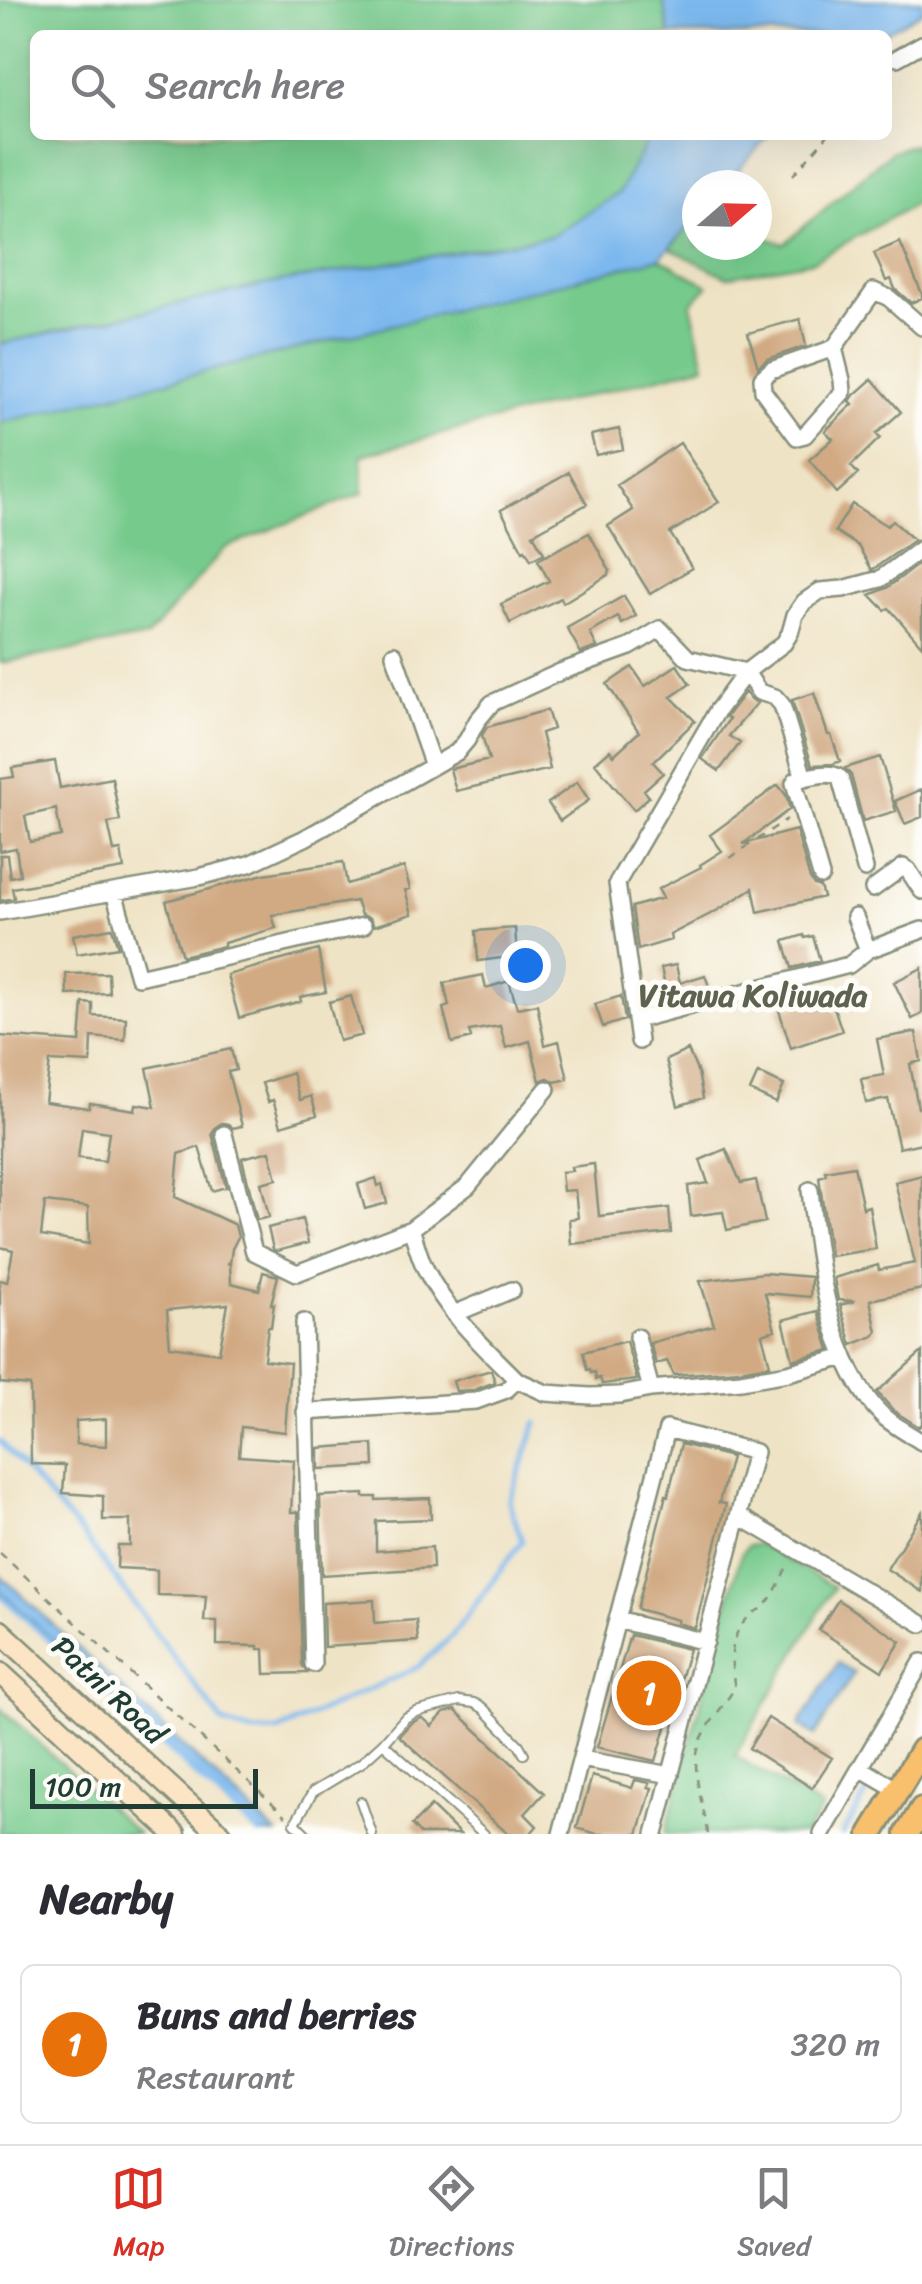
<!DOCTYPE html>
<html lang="en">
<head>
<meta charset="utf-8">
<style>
  :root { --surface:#fff; --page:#f2f2f3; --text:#2b2b33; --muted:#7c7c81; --line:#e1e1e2; --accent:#d93025 }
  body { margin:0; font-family:Sriracha,sans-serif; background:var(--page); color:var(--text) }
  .compass { position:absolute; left:682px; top:170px; width:90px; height:90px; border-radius:50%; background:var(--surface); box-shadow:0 10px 40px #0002; rotate:70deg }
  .scale { position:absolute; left:30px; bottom:25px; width:228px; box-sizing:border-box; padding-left:10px; border:5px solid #1f3d34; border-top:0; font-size:28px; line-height:35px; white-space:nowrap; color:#1f3d34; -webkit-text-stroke:8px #fdfcf7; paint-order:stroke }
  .you { position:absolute; left:525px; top:965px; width:35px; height:35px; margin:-25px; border:8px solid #fff; border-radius:50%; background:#1a73e8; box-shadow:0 0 0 15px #1a73e833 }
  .badge { display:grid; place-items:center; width:65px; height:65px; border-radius:50%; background:var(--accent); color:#fff; font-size:32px; font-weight:700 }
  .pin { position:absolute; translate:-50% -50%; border:5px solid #fff; box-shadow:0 2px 10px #0006 }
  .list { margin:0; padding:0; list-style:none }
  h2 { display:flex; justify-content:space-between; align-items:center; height:130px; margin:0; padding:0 40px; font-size:42px }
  h2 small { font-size:32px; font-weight:400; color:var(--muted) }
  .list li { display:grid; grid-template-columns:65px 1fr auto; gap:30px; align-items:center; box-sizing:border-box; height:160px; margin:0 20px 20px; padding:0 20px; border:2px solid var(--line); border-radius:15px }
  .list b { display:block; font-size:38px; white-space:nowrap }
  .list p { margin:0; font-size:32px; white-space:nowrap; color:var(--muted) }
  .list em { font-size:32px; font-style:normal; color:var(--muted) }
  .icon { flex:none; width:55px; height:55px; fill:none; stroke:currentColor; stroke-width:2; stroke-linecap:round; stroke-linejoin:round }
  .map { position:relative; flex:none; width:922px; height:1834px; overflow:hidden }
  .search { position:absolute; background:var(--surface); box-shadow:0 10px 40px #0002; left:30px; right:30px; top:30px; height:110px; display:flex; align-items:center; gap:25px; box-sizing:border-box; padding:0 35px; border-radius:15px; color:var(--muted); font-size:38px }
  .sheet { height:310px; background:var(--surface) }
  nav { display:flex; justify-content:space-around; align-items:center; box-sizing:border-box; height:140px; border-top:2px solid var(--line); background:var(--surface); font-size:28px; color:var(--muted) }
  nav a { display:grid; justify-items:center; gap:5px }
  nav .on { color:var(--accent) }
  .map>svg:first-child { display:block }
</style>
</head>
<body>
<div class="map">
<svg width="922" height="1834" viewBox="0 0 922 1834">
  <rect width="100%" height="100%" fill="#fdfcf7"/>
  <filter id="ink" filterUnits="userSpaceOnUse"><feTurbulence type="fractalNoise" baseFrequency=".01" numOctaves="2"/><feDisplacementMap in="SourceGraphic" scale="20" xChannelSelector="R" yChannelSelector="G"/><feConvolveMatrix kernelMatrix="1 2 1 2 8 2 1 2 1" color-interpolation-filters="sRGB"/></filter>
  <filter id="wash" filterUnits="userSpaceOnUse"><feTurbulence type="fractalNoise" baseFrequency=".0048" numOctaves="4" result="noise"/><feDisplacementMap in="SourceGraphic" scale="40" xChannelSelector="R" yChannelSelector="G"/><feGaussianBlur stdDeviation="2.25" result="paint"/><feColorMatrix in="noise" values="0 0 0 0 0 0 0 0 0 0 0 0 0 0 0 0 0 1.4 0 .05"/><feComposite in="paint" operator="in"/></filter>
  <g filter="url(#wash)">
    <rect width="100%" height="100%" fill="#efe3c5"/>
    <path fill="#76ca8c" stroke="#4a8460" stroke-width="2.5" d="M0 0H663L670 35H35V135H650L619 193 551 236 268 284 0 344Z
      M914 144 922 161V200L813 261 727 277 670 248 697 217V245H757V226L764 237 784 244 892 151Z
      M660 258 708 286 691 304 705 365 362 455 363 493 225 548 147 637 0 663V423Z
      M759 1544 834 1587 735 1756 822 1808 807 1834H665L741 1554 748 1546Z
      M0 1708 138 1834H0Z"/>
    <path fill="#7bb8ee" stroke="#4d7a91" stroke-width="2.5" d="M663 0H922V11L881 35H670Z
      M650 135H769L725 185H697V217L660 258 0 423V344L268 284 551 236 619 193Z
      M0 1575 277 1834H259L0 1591Z
      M838 1663 854 1673 815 1735 799 1725Z"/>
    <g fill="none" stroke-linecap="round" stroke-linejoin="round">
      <path stroke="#7bb8ee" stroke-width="5" d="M0 1441 83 1535 223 1723 252 1732 278 1731 418 1667 452 1636 522 1541 509 1502 537 1422
        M0 1595 259 1834
        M843 1834 867 1793"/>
    </g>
    <g id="blocks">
      <path fill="#d1aa84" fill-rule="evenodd" d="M900 242 922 294V298L911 303 895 289 891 279 886 281 874 253Z
        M800 319 806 346 767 359 758 367 748 333Z
        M872 379 901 412 876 434 880 438 851 466 858 474 837 493 809 460 833 439 825 431 853 404 850 401 854 395Z
        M619 429 623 449 596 455 591 435Z
        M680 443 719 502 670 533 692 568 650 594 608 526 633 510 617 485Z
        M569 472 587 504 533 534 544 553 531 560 525 549 523 551 501 510Z
        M852 504 887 526 893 521 914 540 872 570 858 546 835 531Z
        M589 533 610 571 608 575 563 603 561 598 510 623 501 604 549 581 538 560Z
        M920 563 922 566V646L889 608 885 610 870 595 887 588Z
        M624 596 636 616 622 624 618 617 590 633 597 647 581 653 567 628Z
        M677 665 690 684 671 697 695 721 653 762 663 773 644 790 649 797 634 810 595 763 610 750 614 755 639 732 607 684 632 667 645 686Z
        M745 692 750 699 757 703 729 736 740 743 719 771 702 759 729 719 726 717Z
        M814 693 828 735H831L840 761 833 764 812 765 792 700Z
        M547 710 553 729 541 733 550 769 456 791 450 769 489 760 482 735 487 727Z
        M880 757 896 811 863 821 851 775 845 768Z
        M55 761 60 788 112 778 120 821 108 823 114 851 121 850 124 869 12 888 14 898 0 901V855H7L10 877 20 875 16 848 0 851V779L14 777 12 768ZM56 809 61 836 30 842 25 816Z
        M577 782 589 800 560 821 548 803Z
        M778 785 786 795 790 809 743 844 796 830 810 879 814 885 820 887 823 897 758 912 753 888 718 910 670 935 671 940 638 950 632 907 663 898 658 889 701 867 700 865 722 851 710 835Z
        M922 789V817L905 824 895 801Z
        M343 862 347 884 404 867 410 889 405 890 412 914 374 926 370 918 361 915 356 901 272 915 276 928 224 943V946L182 956 166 901 264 874Z
        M112 928 118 947 77 954 73 935Z
        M515 928 517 956 478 961 476 931Z
        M804 935 805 938 813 936 820 961 792 968 784 941Z
        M318 950 326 992 300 997 301 1001 239 1018 227 975Z
        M676 965 680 983 705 975 710 989 668 1000 661 968Z
        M922 968V1014L912 1019 894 982Z
        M108 973 109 993 67 995 66 974Z
        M483 975 486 988 509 981 517 1008 537 1004 545 1045 559 1041 568 1079 555 1082 548 1078 540 1081 530 1041 506 1048 500 1026 469 1031 471 1038 452 1043 443 1008 449 1006 444 983Z
        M351 996 362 1035 339 1041 329 1002Z
        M621 996 625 1020 603 1027 595 1004Z
        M830 996 842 1031 791 1048 778 1007 790 1003 791 1007Z
        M83 1003 93 1004V1016L126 1018 125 1040 92 1037 91 1063 50 1061 45 1102 89 1108 90 1103 135 1110 136 1104 155 1107 147 1068 231 1049 236 1070 228 1072 242 1126 233 1128 228 1124 222 1123 216 1127 212 1133 226 1187 212 1191 199 1147 179 1154 175 1197 235 1225 238 1237 232 1249 230 1263H227L230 1264 231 1283 259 1290 263 1272 278 1276 271 1304H274L271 1327H268L264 1360 290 1363 285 1432 241 1427 239 1456 294 1460 291 1512H298L302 1664 307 1673 265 1674 264 1649H258V1646L217 1645V1621H204L206 1596 157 1595V1570L117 1568 118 1546H130V1520H103V1496L63 1493 65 1465 31 1464 30 1386 0 1383V1280L7 1282 13 1250 0 1247V1036L80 1042ZM82 1128 109 1132 105 1161 78 1158ZM45 1202 88 1207 89 1244 41 1236ZM228 1304 219 1353 170 1346 167 1310ZM106 1419V1446L76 1444V1421Z
        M916 1032 921 1061 910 1064 918 1108 922 1107V1143L899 1148 888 1099 866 1103 861 1079 884 1075 877 1039Z
        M688 1050 698 1073 703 1098 678 1106 666 1060Z
        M292 1073 300 1100 311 1096 317 1115 281 1126 273 1100 268 1102 262 1083Z
        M758 1073 784 1085 776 1103 750 1091Z
        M726 1149 741 1183 756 1180 765 1222 727 1230 723 1212 691 1216 688 1186 708 1183 700 1160Z
        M270 1151 277 1179 261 1183 269 1217 257 1220 242 1158Z
        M594 1164 599 1216 669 1208 671 1233 571 1244 569 1219 578 1218 575 1190 563 1191 561 1172 572 1171 571 1167Z
        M854 1166 863 1208 869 1206 876 1249 830 1256 819 1177 826 1175 825 1171Z
        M922 1175V1289L870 1300 877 1332 874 1336 852 1345 840 1305 855 1301 838 1300 834 1278 878 1265 879 1270 915 1263 895 1182Z
        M376 1178 378 1186 382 1184 387 1203 365 1209 358 1184Z
        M302 1219 308 1243 277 1251 273 1249 268 1228Z
        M764 1273 811 1277V1280L810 1297 765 1293 775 1330 762 1334 770 1365 740 1370 674 1375 667 1361 656 1364 650 1343 714 1325 700 1281Z
        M818 1311 830 1350 793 1360 783 1320Z
        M626 1341 637 1380 602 1384 600 1378 596 1379 595 1372 591 1373 590 1369 587 1370 583 1352Z
        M922 1352V1424L919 1427 894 1411 877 1392Z
        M491 1370 495 1382 474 1390 456 1391 453 1381Z
        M373 1444 374 1466 319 1469V1448Z
        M681 1444 731 1457 719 1503 726 1504 695 1628 677 1623 678 1620 637 1609 666 1495 668 1496Z
        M364 1494V1497H376V1500L430 1498 431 1519 376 1521V1551L432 1547 433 1568 322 1575 320 1496Z
        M922 1512V1592L887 1569Z
        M374 1600 375 1623 416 1620 418 1641 324 1647 323 1603Z
        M838 1600 901 1641 882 1671 819 1630Z
        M630 1635 689 1649 656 1761 597 1747Z
        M455 1710 544 1793 525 1814 537 1826 530 1834H508L399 1736 410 1724 419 1719 423 1718 432 1726 444 1713Z
        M768 1718 832 1758 812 1788 749 1748Z
        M592 1776 632 1788 635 1780 650 1783 648 1787 652 1788 638 1834H597L577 1828Z
        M431 1806 460 1834H420L412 1825Z"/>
    </g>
  </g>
  <g filter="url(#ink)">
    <use href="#blocks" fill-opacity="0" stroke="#87907c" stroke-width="2.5"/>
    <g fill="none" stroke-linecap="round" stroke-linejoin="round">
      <g stroke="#87907c" stroke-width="12">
        <path id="service" d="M383 1743 484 1834
          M361 1802 372 1834
          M306 1834 295 1823 313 1792 361 1763 383 1743 405 1718 416 1712 459 1701 474 1703 483 1708 519 1745 524 1754"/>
      </g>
      <g stroke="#87907c" stroke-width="20">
        <path id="minor" d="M897 58 922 44
          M834 348 842 380 843 392 805 435 797 437 763 391 762 378 771 370 834 348 874 291 889 298 922 327
          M433 766 457 752 467 740 477 721 492 703 560 672 630 647 660 629 688 658 746 672 717 711 617 883 639 1041
          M804 778 782 705 775 697 759 692 746 672 784 643 790 633 795 615 804 602 820 591 843 589 880 579 922 548
          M821 876 794 783 796 780C809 777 829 770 840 778L865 869
          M873 889 903 867 908 870 922 891
          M114 892 138 977 363 926
          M0 912 199 877 249 864 305 838 433 766 394 654
          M868 950 922 930
          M636 1020 849 965 868 950 855 917
          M224 1134 254 1252 297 1273 411 1229 468 1186 547 1089
          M810 1190C818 1261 829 1364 883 1416 894 1426 909 1434 922 1442
          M411 1229C416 1242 419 1256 425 1268 446 1312 483 1346 517 1380
          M454 1314 512 1290
          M304 1322 313 1664
          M637 1337 651 1389
          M305 1412 476 1401 506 1390 517 1380 546 1393 590 1396 620 1395 651 1389 741 1381 788 1373 845 1357
          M739 1516 922 1624
          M617 1620 706 1642
          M581 1759 671 1775
          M860 1768 922 1662
          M561 1834 667 1429 755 1452 655 1834
          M822 1834 860 1768 898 1790"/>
      </g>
      <g stroke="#87907c" stroke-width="25">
        <path id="secondary" d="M0 1631 221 1834
          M0 1673 175 1834"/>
      </g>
      <g stroke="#87907c" stroke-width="28">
        <path id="primary" d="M871 1834 922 1750
          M907 1834 922 1809"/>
      </g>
      <path stroke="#87907c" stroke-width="2.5" stroke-dasharray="8 8" stroke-linecap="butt" d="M793 175 828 135
        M730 858 787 819
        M0 1553 286 1816
        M708 1834C704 1802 686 1765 704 1734 713 1718 725 1703 735 1688 730 1662 728 1634 751 1615 756 1610 759 1611 764 1606 775 1595 781 1578 788 1565"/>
      <use href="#service" stroke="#fff" stroke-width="8"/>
      <use href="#minor" stroke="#fff" stroke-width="15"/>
      <use href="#secondary" stroke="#fce5c4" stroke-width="20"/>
      <use href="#primary" stroke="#f8bf6c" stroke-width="22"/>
    </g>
  </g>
  <g text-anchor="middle" stroke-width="10" stroke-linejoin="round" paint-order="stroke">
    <g font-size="30" fill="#1f3d34" stroke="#fdfcf7">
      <text transform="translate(109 1690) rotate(43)" y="10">Patni Road</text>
    </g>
    <g font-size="32" font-weight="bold" fill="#5d6350" stroke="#fdfcf7">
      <text x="753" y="1006">Vitawa Koliwada</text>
    </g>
  </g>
</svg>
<svg class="compass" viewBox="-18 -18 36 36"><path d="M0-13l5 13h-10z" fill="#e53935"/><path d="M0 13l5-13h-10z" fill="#7c7c81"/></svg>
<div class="scale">100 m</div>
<div class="you"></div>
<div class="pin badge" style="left:649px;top:1693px;background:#e8710a">1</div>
<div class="search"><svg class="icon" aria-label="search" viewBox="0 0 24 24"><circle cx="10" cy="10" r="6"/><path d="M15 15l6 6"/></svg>Search here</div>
</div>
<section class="sheet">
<h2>Nearby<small></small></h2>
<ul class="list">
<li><span class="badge" style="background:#e8710a">1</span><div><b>Buns and berries</b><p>Restaurant</p></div><em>320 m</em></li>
</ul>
</section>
<nav>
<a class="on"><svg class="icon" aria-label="map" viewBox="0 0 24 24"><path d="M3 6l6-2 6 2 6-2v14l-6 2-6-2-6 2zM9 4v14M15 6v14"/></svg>Map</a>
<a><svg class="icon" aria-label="directions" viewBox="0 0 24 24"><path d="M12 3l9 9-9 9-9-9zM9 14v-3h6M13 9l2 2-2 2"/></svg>Directions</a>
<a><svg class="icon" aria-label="saved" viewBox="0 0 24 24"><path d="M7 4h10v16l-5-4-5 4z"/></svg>Saved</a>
</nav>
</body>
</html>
